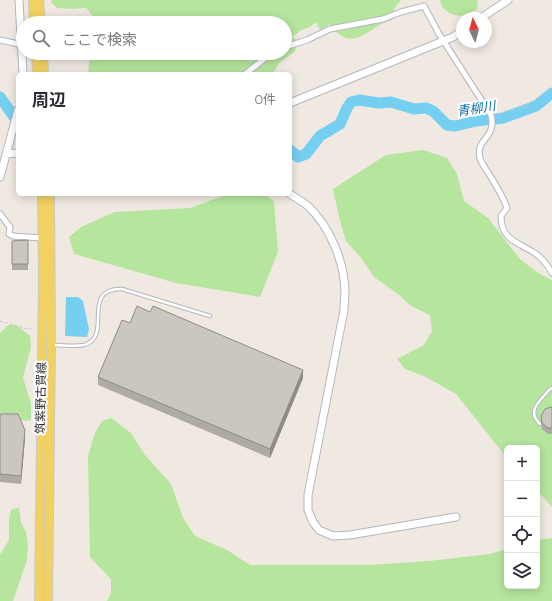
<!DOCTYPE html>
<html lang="ja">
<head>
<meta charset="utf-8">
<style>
  :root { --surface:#fff; --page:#f7f7f7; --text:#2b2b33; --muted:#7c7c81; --line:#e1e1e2 }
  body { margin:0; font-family:Montserrat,"Noto Sans JP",sans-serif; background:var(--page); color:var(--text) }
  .controls { position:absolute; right:12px; bottom:12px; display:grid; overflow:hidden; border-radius:6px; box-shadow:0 2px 10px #0003 }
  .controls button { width:36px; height:36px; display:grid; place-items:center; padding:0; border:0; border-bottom:1px solid var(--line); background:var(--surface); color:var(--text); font:20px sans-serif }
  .compass { position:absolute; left:456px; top:12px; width:36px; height:36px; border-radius:50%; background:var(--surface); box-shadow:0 2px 10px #0003; rotate:354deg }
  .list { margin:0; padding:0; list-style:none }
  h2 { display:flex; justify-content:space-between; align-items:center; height:52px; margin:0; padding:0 16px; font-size:17px }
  h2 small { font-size:13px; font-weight:400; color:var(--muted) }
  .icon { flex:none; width:22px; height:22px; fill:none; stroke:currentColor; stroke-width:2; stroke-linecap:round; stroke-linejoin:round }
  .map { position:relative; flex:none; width:552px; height:601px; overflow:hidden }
  .search { position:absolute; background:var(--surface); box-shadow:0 2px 10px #0003; left:16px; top:16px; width:276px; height:44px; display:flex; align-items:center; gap:10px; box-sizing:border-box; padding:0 14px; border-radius:22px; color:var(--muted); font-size:15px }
  .panel { position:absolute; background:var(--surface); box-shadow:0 2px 10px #0003; left:16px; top:72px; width:276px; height:124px; border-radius:6px }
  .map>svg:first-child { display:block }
</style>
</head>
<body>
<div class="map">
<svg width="552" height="601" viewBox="0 0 552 601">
  <rect width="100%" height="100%" fill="#efe9e1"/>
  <path fill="#b6e59e" d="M52 0H401L394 9 392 20C387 21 382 23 378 26 358 39 346 47 330 24L320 30 316 22 310 27 301 30 292 37 298 41 295 51 279 63 273 74H88L90 53H285V23H94L92 15 86 8 73 9 57 8 51 2Z
    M440 0H478L477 9C473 11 469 13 465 15 455 18 441 11 440 0Z
    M423 150 447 158 457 174 464 201 488 218 520 259 538 273 552 280V507L537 490V448H507V458L456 394 424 376 405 369 397 359 424 345 432 331 430 315 411 306 398 294 374 277 361 258 346 241 339 217 333 189 386 155Z
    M228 194H264L274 201 278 252 260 297 176 283 74 254 69 237 81 227 115 212 190 208Z
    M12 324 19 327 30 336 31 347 23 377 31 404V420L25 421 0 413V333L7 326Z
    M111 418 131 433 145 455 171 484 183 518 195 536 227 550 250 565H369L430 561 490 554 507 549V586H537V540L552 538V601H107L111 593V579L90 557 88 457 94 435 102 421Z
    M19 508 21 522 26 532 28 544 27 560 13 601H0V555L9 540V517L12 509Z"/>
  <path fill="#75cff0" d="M66 297H78L83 301 89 329 87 337 65 336Z"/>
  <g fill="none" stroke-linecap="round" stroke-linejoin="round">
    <path stroke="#75cff0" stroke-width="11" d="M0 97 14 117 18 119
      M290 150 298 157 306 154 320 136 340 124 347 108 351 102 359 100 379 103 391 102 414 109 426 108 433 111 447 125 455 126 476 121 503 118 536 106 552 93"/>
    <g stroke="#b4b7c1" stroke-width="4.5">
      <path id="lane" d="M53 345C63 345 75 347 84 345 114 337 79 288 122 289L210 316
        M540 424C526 411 540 401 549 390L552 388"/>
    </g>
    <g stroke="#b4b7c1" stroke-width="7">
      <path id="street" d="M0 40 23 45
        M285 47 307 40 330 29 383 19 401 12 424 6 439 34 491 115C497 139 475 138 480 158 481 163 486 169 489 174 496 185 503 196 507 208L501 216C501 241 519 242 536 254 543 259 548 266 552 273
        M245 74 268 56 274 53
        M0 214 10 227 9 234 13 236 42 238"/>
    </g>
    <g stroke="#b4b7c1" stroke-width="9">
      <path id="secondary" d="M19 0 23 74
        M481 18 508 0
        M290 103 453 37 462 31
        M6 154 18 153
        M0 177 18 110
        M290 194C296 198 303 202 308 206 330 227 344 261 345 291 345 297 344 303 344 310L308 495V510L313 522 319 530 333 536 350 535 456 517"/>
    </g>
    <g stroke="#c9c9c9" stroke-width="10">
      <path id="primary" d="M33 0 34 23
        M39 0 41 23
        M36 53 37 74
        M43 53 44 74
        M39 601 43 280 42 194
        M48 601 51 345 50 194"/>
    </g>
    <path stroke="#c9c9c9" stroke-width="1" stroke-dasharray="3 2" stroke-linecap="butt" d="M498 114 525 106 552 88
      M0 321 27 329H34"/>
    <use href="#lane" stroke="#fff" stroke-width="2.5"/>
    <use href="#street" stroke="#fff" stroke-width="5"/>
    <use href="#secondary" stroke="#fff" stroke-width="7"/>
    <use href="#primary" stroke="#f2d163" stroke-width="8"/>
  </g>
  <path fill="#afaba4" d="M28 240V270H12V241Z
    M150 312 303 378 270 458 98 385V377L130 323Z
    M552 407V434H548L542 429 541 422V416Z
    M0 414 25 438 21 484 0 482Z"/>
  <path fill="#8e8b86" d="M303 370V378L270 458V449Z
    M25 430V438L21 484V476Z"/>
  <path fill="#cbc7bf" stroke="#8e8b86" d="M28 240V264H12V241Z
    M137 306 150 312 153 306 303 370 270 449 98 377 122 320 130 323Z
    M551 407H552V428H548L542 423 541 416 545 409Z
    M0 414H18L25 430 21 476 0 474Z"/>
  <g text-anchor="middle" stroke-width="4" stroke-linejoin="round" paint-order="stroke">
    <g font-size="12" fill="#2e2e2e" stroke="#fff">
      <text transform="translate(41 398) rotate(-89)" y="4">筑紫野古賀線</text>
    </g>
    <g font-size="13" font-style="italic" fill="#0d6fa3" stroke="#fff">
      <text transform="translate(476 108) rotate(-9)" y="5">青柳川</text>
    </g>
  </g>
</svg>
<div class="controls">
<button>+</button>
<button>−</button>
<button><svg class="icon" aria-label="locate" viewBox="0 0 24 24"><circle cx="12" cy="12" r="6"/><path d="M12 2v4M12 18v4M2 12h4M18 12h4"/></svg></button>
<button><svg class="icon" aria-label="layers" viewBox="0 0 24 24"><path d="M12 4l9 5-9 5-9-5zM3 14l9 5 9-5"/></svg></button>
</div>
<svg class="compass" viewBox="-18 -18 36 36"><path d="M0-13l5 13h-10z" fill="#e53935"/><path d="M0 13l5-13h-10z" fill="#7c7c81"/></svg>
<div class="search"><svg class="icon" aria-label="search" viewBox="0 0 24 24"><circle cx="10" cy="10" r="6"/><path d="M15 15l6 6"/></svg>ここで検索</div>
<section class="panel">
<h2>周辺<small>0件</small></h2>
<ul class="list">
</ul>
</section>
</div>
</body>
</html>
